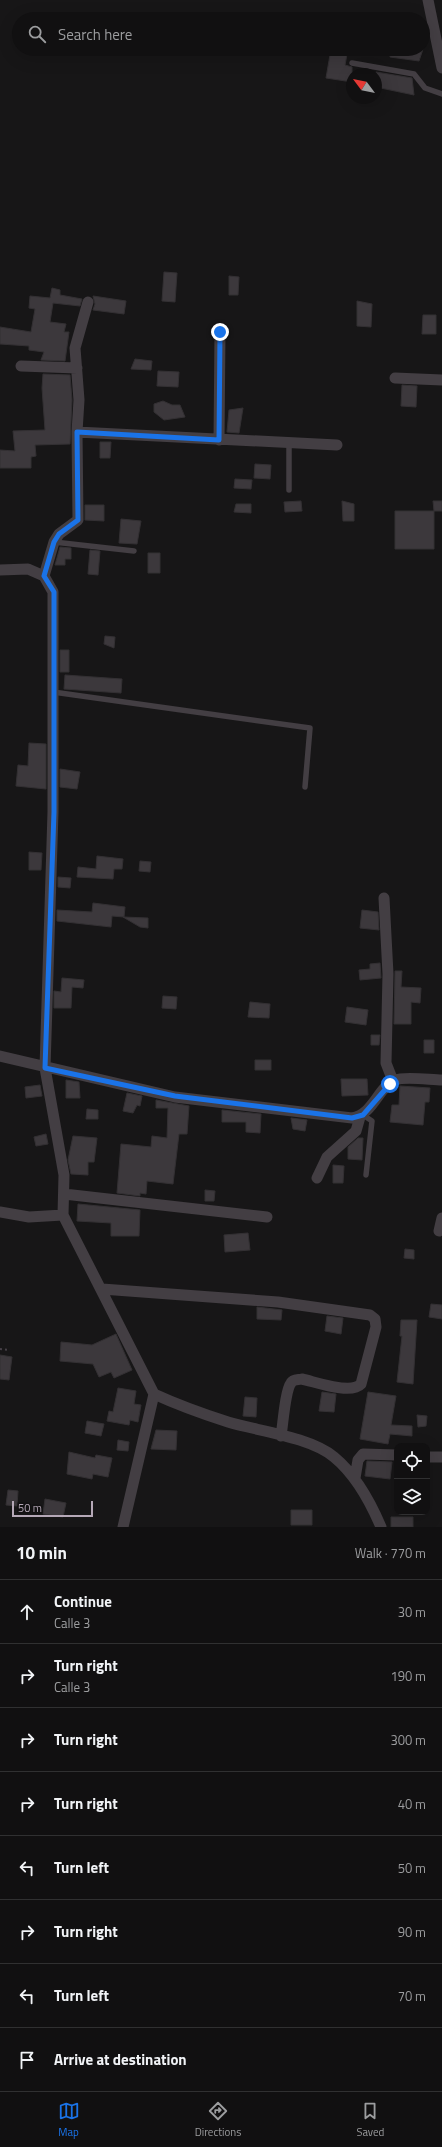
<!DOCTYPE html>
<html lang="en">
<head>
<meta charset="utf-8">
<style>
  :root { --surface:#111011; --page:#1e1e1f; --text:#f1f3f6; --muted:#9c9d9f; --line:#303031; --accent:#1a73e8 }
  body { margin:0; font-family:"Titillium Web",sans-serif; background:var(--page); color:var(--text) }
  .controls { position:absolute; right:12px; bottom:12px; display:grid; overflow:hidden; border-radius:8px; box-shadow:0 4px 16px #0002 }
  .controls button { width:36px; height:36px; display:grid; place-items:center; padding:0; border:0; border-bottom:1px solid var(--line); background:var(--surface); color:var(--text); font:20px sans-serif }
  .compass { position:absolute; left:346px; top:68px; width:36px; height:36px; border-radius:50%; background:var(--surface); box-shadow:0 4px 16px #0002; rotate:302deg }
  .scale { position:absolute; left:12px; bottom:10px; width:81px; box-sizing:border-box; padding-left:4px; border:2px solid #b5a8b7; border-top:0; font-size:11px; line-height:14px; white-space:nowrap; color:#b5a8b7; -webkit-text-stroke:3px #121112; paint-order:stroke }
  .stop { position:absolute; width:12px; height:12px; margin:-9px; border:3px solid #1a73e8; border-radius:50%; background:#fff }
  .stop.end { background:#1a73e8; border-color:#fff; box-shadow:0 1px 4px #0008 }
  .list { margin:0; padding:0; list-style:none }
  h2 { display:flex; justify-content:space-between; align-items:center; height:52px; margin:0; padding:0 16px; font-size:17px }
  h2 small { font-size:13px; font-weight:400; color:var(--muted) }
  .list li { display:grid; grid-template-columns:26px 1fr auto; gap:12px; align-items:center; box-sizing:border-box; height:64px; padding:0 16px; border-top:1px solid var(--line) }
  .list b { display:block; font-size:15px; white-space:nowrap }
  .list p { margin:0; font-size:13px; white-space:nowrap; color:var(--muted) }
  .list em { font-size:13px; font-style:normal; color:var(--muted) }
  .icon { flex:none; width:22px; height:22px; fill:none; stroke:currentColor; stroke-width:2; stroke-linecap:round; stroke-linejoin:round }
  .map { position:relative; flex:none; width:442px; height:1527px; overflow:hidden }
  .search { position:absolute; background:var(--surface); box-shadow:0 4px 16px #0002; left:12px; right:12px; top:12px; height:44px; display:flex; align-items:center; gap:10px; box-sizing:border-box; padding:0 14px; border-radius:22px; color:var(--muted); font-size:15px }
  .sheet { height:564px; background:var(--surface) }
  nav { display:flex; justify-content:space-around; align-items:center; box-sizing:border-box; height:56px; border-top:1px solid var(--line); background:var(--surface); font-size:11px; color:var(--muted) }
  nav a { display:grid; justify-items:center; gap:2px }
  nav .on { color:var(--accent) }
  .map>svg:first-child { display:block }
</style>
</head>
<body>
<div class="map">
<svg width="442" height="1527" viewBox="0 0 442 1527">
  <rect width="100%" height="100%" fill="#171617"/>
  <path fill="#3c383c" stroke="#333033" d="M331 49H348L345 65 352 67V82L326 78Z
    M390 49H423L419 61 390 57Z
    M376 72 412 78 414 95 376 87Z
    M164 272 177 273 175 302 162 301Z
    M229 276 239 277 238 295H229Z
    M52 288 60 290V295L82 299 80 306 53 303 50 322 66 324 64 332H69L65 361 41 360 44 352 29 350V346L0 344V327L31 332 35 309 29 308 30 296 50 298Z
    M93 296 126 301 124 314 93 310 95 304Z
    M357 301 372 304 371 327 357 326Z
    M423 315H436V334H422Z
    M135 359 152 361 151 370 131 369Z
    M158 371 179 372 178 387 157 386Z
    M43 374 70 375 72 400 70 444 35 445 36 456 31 457V468H0V450L15 451 13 431 45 430 42 388Z
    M402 385 417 386 416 407 401 406Z
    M163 401 172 405H180L185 417 164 420 154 412V404Z
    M243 408 239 433 227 432 229 410Z
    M100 442H111L110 458H100Z
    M255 464 271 465 270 479 254 478Z
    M235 479 252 480 251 489 234 488Z
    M301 501 302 511 285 512 284 502Z
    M342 501 354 504V521H343Z
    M433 501H442V511H434Z
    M236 504H251V513L234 512Z
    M85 505H104V521L85 520Z
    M395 511H434V549H395Z
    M121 519 141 521 137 544 119 543Z
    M60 547 71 548V559H65V565H55Z
    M90 550 100 551 98 575 88 574Z
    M148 553H160V573H148Z
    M105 636 115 637 114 648 104 644Z
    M60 650H69V672H60Z
    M65 675 122 679 121 693 64 689Z
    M29 743 46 744V789L16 786 18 765 28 766Z
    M60 769 80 772 77 789 60 787Z
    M29 852 42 853 41 870H29Z
    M97 856 123 859 122 869H114L113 879 77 877 78 867 96 869Z
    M140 861 151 862 150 872 139 871Z
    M58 877 71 878 70 888 58 887Z
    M93 903 125 907 124 917 112 916 111 927 57 921V910L92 912Z
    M362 910 378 912 379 930 360 928Z
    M123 917 148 918V928L140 927Z
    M380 963 381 978 360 980 359 970 370 969V964Z
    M395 971H402L401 987 421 988 420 1003 411 1002V1024H394Z
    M62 978 84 980 83 988 72 987 71 1008H54V991L61 992Z
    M163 996 177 997 176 1009 162 1008Z
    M250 1002 270 1004 269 1018 248 1017Z
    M347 1007 368 1010 366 1025 345 1022Z
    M371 1035H380L379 1045H371Z
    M424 1040H434V1053H424Z
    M255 1060H271V1070H255Z
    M341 1079H367L368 1095 342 1096Z
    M66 1080 79 1082 80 1098H66Z
    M40 1085 42 1096 26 1098 25 1087Z
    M400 1086 430 1088 429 1102H425L423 1125 390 1122 392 1105H399Z
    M127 1093 142 1096 140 1106 137 1105 133 1113 123 1111Z
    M156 1100 189 1106 187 1134H179L173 1184 147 1181 146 1194 140 1193V1196L117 1193 121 1144 151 1147 152 1136 167 1138 168 1108H156Z
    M87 1109 98 1110V1119H86Z
    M222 1110 261 1114 260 1133 246 1132V1122H222Z
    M291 1118 307 1120 305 1131 293 1129Z
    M46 1134 48 1144 36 1146 34 1137Z
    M73 1136 97 1138 94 1162H88V1175L71 1174 68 1160Z
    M358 1138H363L362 1160 348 1159V1147Z
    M333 1165 344 1166 343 1183H333Z
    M205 1190 215 1191 214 1201H205Z
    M78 1204 140 1210 139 1236H111V1223L77 1221Z
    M248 1233 250 1250 225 1252 224 1235Z
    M405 1249 414 1250V1259L404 1258Z
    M431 1304 442 1305V1319L429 1317Z
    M257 1307 282 1310 281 1320 257 1319Z
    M327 1316 343 1318 341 1334 325 1331Z
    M401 1320H417L413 1384 397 1382 402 1336H400Z
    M116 1334 132 1370 114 1378 111 1372 99 1377 93 1364 60 1361 61 1342 92 1345Z
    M0 1355 12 1357 9 1380 0 1379Z
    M118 1388 136 1391 134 1404 141 1405 138 1422 130 1420 129 1425 107 1421 109 1411 113 1412Z
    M322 1392 336 1394 334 1412 319 1411Z
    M368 1392 396 1396 391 1425 412 1426V1436L390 1434 388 1444 360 1439Z
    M245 1397 257 1398 256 1417 243 1416Z
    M417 1415 427 1416 426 1426 418 1427Z
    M87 1421 104 1424 101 1436 85 1433Z
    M156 1430 177 1431 176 1450 151 1449Z
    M118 1440 129 1442 128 1451 117 1450Z
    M69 1452 95 1458 96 1455 112 1458 108 1477 93 1474 92 1479 67 1474Z
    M367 1461 392 1462 390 1479 365 1476Z
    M8 1490 18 1491 17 1506 6 1505Z
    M45 1499 66 1503 63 1517 43 1514Z
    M291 1510H312V1525H291Z
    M391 1517H413V1527H391Z"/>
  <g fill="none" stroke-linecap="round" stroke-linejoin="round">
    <path stroke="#474148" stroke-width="2" stroke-dasharray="2 3" stroke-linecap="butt" d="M0 1349 10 1350"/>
    <path stroke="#433e43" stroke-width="5.5" d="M352 63 414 74 425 88 442 94
      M289 443V490
      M54 542 134 551
      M53 692 310 728 305 787
      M363 1115 372 1121 366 1175"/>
    <path stroke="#433e43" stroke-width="11" d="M428 0 442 68
      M21 366 77 368
      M395 378 442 380
      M77 432 337 445
      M219 440 220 332
      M0 570 28 569 44 576 53 592V812L45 1068 64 1175 63 1215 154 1394C178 1405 203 1414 228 1422 258 1431 310 1437 334 1457 356 1475 370 1501 381 1527
      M44 576 54 542 59 534 78 520 77 432 79 400 75 348 88 302
      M384 898 388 974 386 1063 393 1081
      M0 1056 175 1097 352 1118C374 1114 378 1087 395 1080 405 1076 431 1080 442 1080
      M317 1178 327 1157 356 1131 360 1117
      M64 1194 267 1217
      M0 1212 29 1217 63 1215
      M439 1231 442 1218
      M102 1289 278 1302 370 1315 375 1319 376 1327 361 1384C351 1395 316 1382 302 1379 298 1380 293 1379 291 1383 285 1391 283 1425 281 1436
      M427 1457H442
      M355 1478 358 1460 363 1454 397 1455
      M123 1527 154 1394"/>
  </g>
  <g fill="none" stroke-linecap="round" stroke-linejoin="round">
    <path stroke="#1a73e8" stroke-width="5" d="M220 332 219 440 77 432 78 520 59 534 54 542 44 576 54 592V812L45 1068 175 1096 352 1118 363 1115 390 1084"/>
  </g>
</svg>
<div class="controls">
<button><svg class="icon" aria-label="locate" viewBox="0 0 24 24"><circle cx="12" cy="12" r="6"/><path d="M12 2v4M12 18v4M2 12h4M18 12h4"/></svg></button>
<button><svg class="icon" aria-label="layers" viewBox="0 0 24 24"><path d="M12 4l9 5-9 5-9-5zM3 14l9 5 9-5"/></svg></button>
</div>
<svg class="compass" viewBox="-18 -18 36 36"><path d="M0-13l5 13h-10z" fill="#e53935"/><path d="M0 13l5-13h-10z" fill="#9c9d9f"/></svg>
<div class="scale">50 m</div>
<div class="stop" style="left:390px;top:1084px"></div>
<div class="stop end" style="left:220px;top:332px"></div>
<div class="search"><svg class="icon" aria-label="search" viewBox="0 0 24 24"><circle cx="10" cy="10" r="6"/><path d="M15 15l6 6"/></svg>Search here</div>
</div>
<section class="sheet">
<h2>10 min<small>Walk · 770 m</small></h2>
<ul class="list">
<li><svg class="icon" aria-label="ahead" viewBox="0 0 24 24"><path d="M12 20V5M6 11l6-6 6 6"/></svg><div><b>Continue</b><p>Calle 3</p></div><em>30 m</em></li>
<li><svg class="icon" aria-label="right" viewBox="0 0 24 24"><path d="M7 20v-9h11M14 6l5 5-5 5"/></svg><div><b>Turn right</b><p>Calle 3</p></div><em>190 m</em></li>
<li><svg class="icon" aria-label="right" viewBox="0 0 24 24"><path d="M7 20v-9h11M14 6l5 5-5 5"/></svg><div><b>Turn right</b></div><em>300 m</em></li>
<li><svg class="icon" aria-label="right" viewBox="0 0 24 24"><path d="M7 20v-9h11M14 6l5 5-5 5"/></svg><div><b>Turn right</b></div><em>40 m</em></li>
<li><svg class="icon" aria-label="left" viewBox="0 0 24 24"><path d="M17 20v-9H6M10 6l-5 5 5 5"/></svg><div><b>Turn left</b></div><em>50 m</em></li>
<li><svg class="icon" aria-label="right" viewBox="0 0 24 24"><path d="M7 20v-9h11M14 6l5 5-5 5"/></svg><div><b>Turn right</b></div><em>90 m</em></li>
<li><svg class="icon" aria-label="left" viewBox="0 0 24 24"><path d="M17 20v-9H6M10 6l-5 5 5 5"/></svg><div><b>Turn left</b></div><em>70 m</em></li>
<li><svg class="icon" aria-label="arrive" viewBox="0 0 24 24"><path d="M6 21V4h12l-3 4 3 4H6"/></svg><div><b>Arrive at destination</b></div></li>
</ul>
</section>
<nav>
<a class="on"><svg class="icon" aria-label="map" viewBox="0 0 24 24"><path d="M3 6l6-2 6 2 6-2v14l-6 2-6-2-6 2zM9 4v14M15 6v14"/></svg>Map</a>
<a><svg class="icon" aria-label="directions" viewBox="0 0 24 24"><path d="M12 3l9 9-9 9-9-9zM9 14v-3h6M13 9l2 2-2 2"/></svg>Directions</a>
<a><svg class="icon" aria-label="saved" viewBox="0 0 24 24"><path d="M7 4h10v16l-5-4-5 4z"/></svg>Saved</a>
</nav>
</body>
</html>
